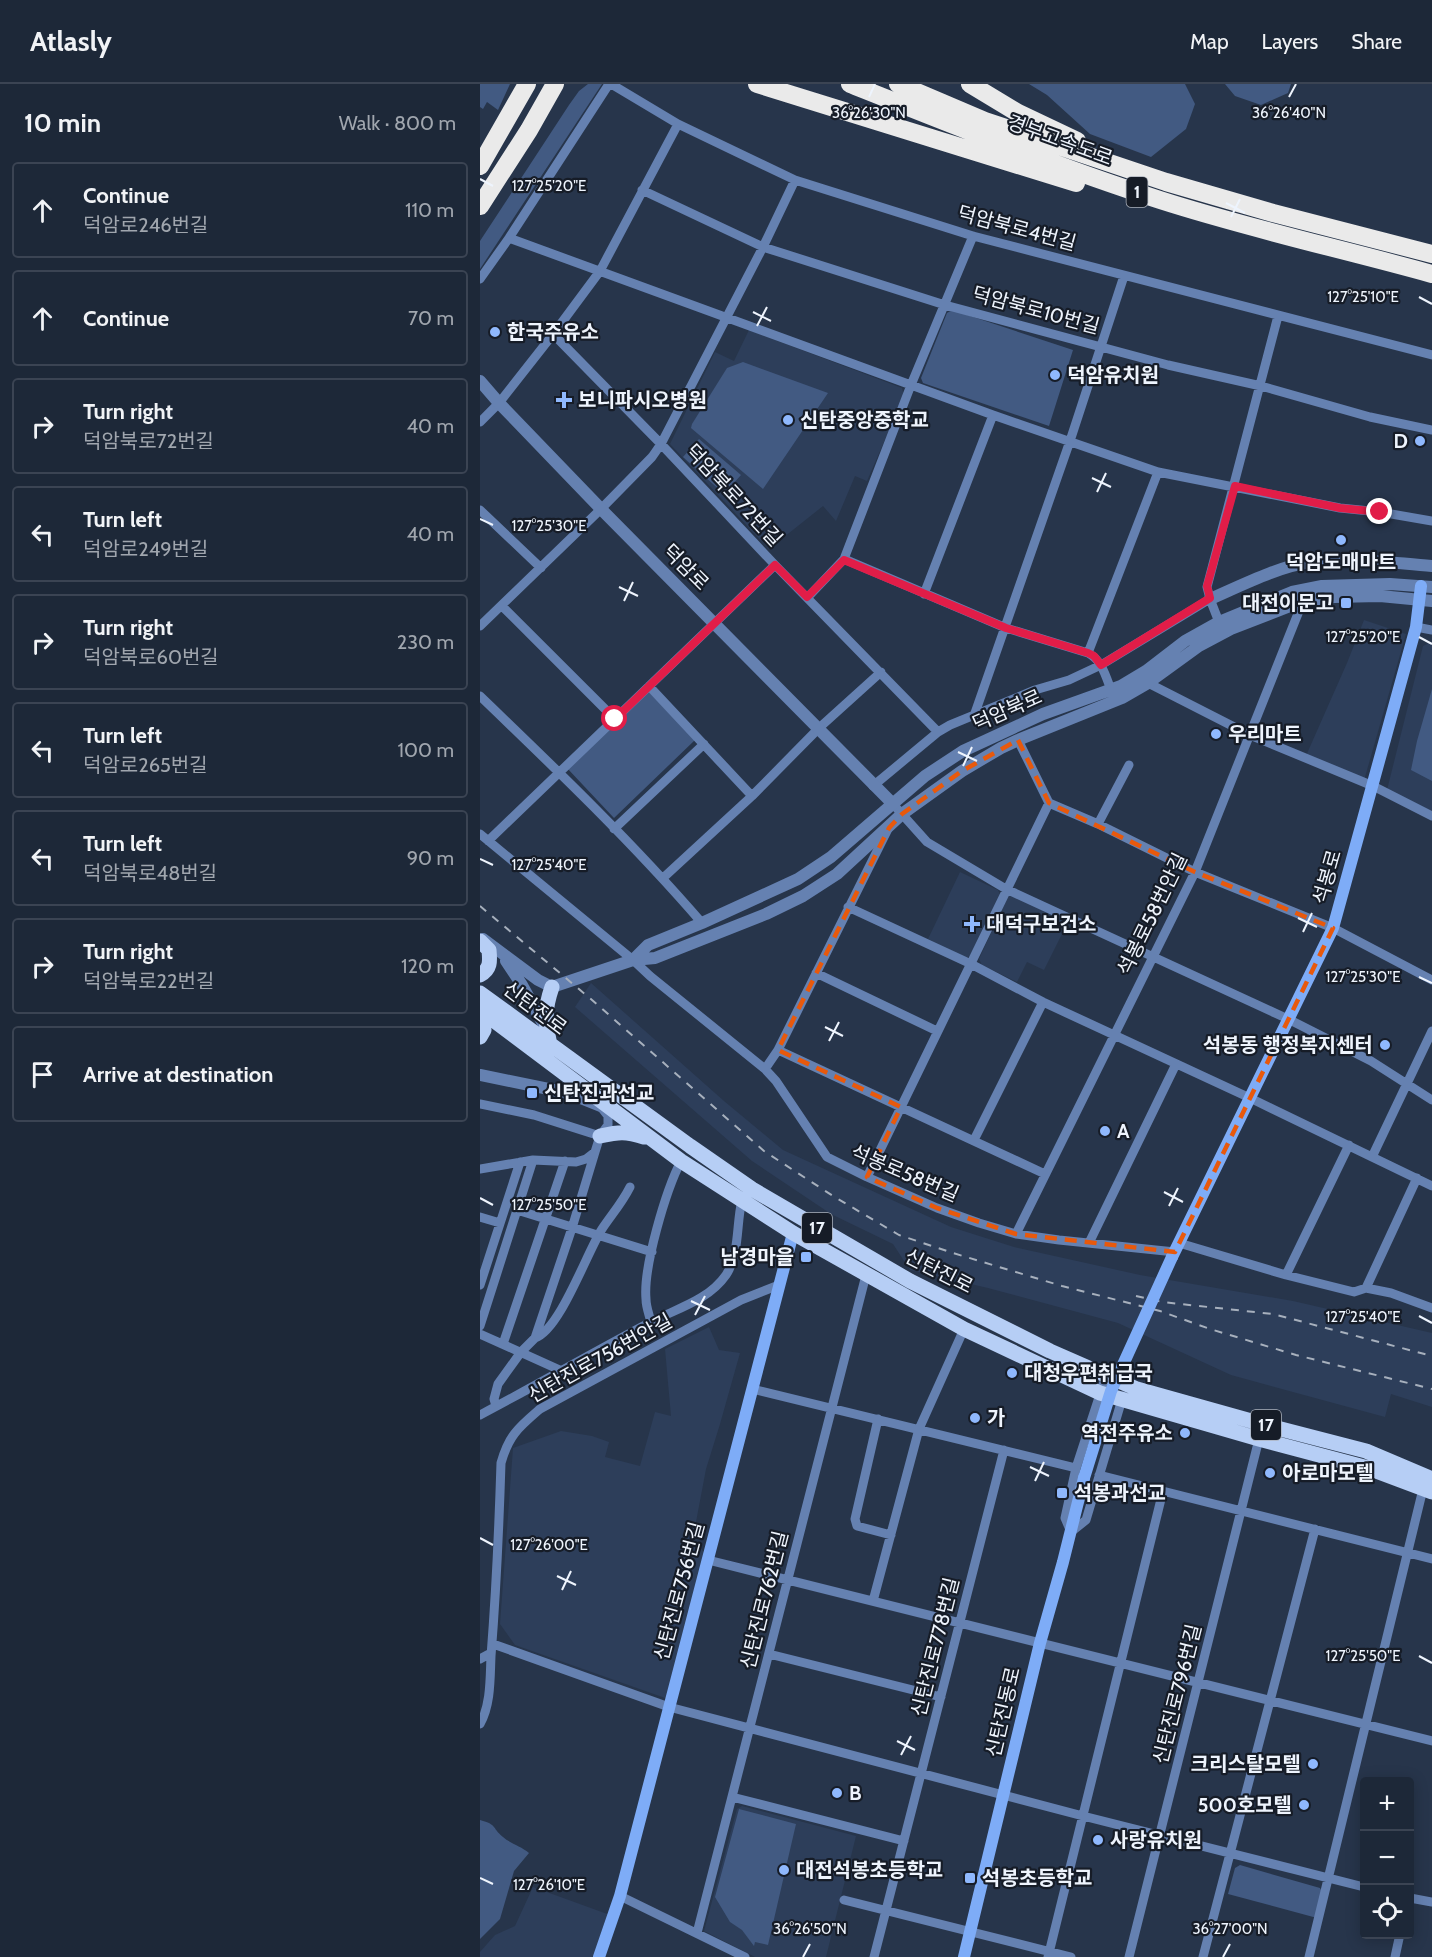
<!DOCTYPE html>
<html lang="en">
<head>
<meta charset="utf-8">
<style>
  :root { --surface:#1d2838; --page:#2a3443; --text:#f1f3f6; --muted:#a0a6ae; --line:#3b4453 }
  body { margin:0; font-family:Cabin,"Noto Sans KR",sans-serif; background:var(--page); color:var(--text) }
  .controls { position:absolute; right:18px; bottom:18px; display:grid; overflow:hidden; border-radius:6px; box-shadow:0 3px 15px #0003 }
  .controls button { width:54px; height:54px; display:grid; place-items:center; padding:0; border:0; border-bottom:2px solid var(--line); background:var(--surface); color:var(--text); font:30px sans-serif }
  .stop { position:absolute; width:18px; height:18px; margin:-14px; border:4px solid #e11d48; border-radius:50%; background:#fff }
  .stop.end { background:#e11d48; border-color:#fff; box-shadow:0 2px 6px #0008 }
  .list { margin:0; padding:0; list-style:none }
  h2 { display:flex; justify-content:space-between; align-items:center; height:78px; margin:0; padding:0 24px; font-size:26px }
  h2 small { font-size:20px; font-weight:400; color:var(--muted) }
  .list li { display:grid; grid-template-columns:39px 1fr auto; gap:18px; align-items:center; box-sizing:border-box; height:96px; margin:0 12px 12px; padding:0 12px; border:2px solid var(--line); border-radius:6px }
  .list b { display:block; font-size:22px; white-space:nowrap }
  .list p { margin:0; font-size:20px; white-space:nowrap; color:var(--muted) }
  .list em { font-size:20px; font-style:normal; color:var(--muted) }
  .icon { flex:none; width:33px; height:33px; fill:none; stroke:currentColor; stroke-width:2; stroke-linecap:round; stroke-linejoin:round }
  .map { position:relative; flex:none; width:952px; height:1873px; overflow:hidden }
  header { display:flex; align-items:center; gap:36px; box-sizing:border-box; height:84px; padding:0 30px; background:var(--surface); border-bottom:2px solid var(--line) }
  header strong { font-size:28px }
  nav { display:flex; gap:33px; margin-inline-start:auto; font-size:21px }
  main { display:flex }
  aside { flex:1; background:var(--surface) }
  .map>svg:first-child { display:block }
</style>
</head>
<body>
<header>
<strong>Atlasly</strong>
<nav><a>Map</a><a>Layers</a><a>Share</a></nav>
</header>
<main>
<aside>
<h2>10 min<small>Walk · 800 m</small></h2>
<ul class="list">
<li><svg class="icon" aria-label="ahead" viewBox="0 0 24 24"><path d="M12 20V5M6 11l6-6 6 6"/></svg><div><b>Continue</b><p>덕암로246번길</p></div><em>110 m</em></li>
<li><svg class="icon" aria-label="ahead" viewBox="0 0 24 24"><path d="M12 20V5M6 11l6-6 6 6"/></svg><div><b>Continue</b></div><em>70 m</em></li>
<li><svg class="icon" aria-label="right" viewBox="0 0 24 24"><path d="M7 20v-9h11M14 6l5 5-5 5"/></svg><div><b>Turn right</b><p>덕암북로72번길</p></div><em>40 m</em></li>
<li><svg class="icon" aria-label="left" viewBox="0 0 24 24"><path d="M17 20v-9H6M10 6l-5 5 5 5"/></svg><div><b>Turn left</b><p>덕암로249번길</p></div><em>40 m</em></li>
<li><svg class="icon" aria-label="right" viewBox="0 0 24 24"><path d="M7 20v-9h11M14 6l5 5-5 5"/></svg><div><b>Turn right</b><p>덕암북로60번길</p></div><em>230 m</em></li>
<li><svg class="icon" aria-label="left" viewBox="0 0 24 24"><path d="M17 20v-9H6M10 6l-5 5 5 5"/></svg><div><b>Turn left</b><p>덕암로265번길</p></div><em>100 m</em></li>
<li><svg class="icon" aria-label="left" viewBox="0 0 24 24"><path d="M17 20v-9H6M10 6l-5 5 5 5"/></svg><div><b>Turn left</b><p>덕암북로48번길</p></div><em>90 m</em></li>
<li><svg class="icon" aria-label="right" viewBox="0 0 24 24"><path d="M7 20v-9h11M14 6l5 5-5 5"/></svg><div><b>Turn right</b><p>덕암북로22번길</p></div><em>120 m</em></li>
<li><svg class="icon" aria-label="arrive" viewBox="0 0 24 24"><path d="M6 21V4h12l-3 4 3 4H6"/></svg><div><b>Arrive at destination</b></div></li>
</ul>
</aside>
<div class="map">
<svg width="952" height="1873" viewBox="0 0 952 1873">
  <rect width="100%" height="100%" fill="#27354b"/>
  <path fill="#2d3e5a" d="M269 246 422 304 424 312 387 397 375 392 356 437 343 422 289 465 190 360 235 268 254 277Z
    M884 536 926 550 883 700 825 674 867 579Z
    M951 558H952V731L906 710 943 562Z
    M480 788 518 806 520 810 490 872 486 874 448 855Z
    M531 811 584 836 586 842 564 886 547 878 537 898 502 881 499 875 528 812Z
    M111 899 244 1017 303 1066 471 1143 534 1163 660 1191 813 1217 952 1249V1323L911 1310 905 1333 751 1291 638 1239 508 1204 430 1186 413 1160 351 1130 272 1077 95 923Z
    M229 1243 239 1266 260 1269 240 1340 226 1385 213 1454 226 1471 188 1615 35 1561 20 1540 33 1364 81 1347 112 1352 129 1358 125 1373 160 1382 175 1328 191 1332 185 1265Z
    M262 1722 376 1752 346 1873H275L224 1847 257 1725Z
    M53 1803 130 1831 114 1873H0V1868L15 1851 35 1842Z"/>
  <path fill="#425a82" d="M0 0H30L18 26 7 18 3 25 0 23Z
    M108 0H122L0 185V157L89 21 99 7Z
    M549 0H705L715 20 706 45 671 73 610 50 567 11Z
    M745 0H811L808 9 781 21 755 12Z
    M472 226 593 266 569 342 443 299 441 294 467 229Z
    M263 278 348 309 283 405 211 344 212 340 247 284Z
    M219 355 261 391 244 410 203 373Z
    M952 605V697L931 686 937 657Z
    M168 607 215 656 134 734 87 684Z
    M259 1725 316 1740 288 1861 275 1858 274 1862 262 1846 250 1838 235 1813Z
    M0 1736C18 1741 11 1743 23 1753 31 1760 41 1762 49 1769L34 1787 20 1835 0 1855Z
    M760 1781 840 1804 843 1810 837 1834 748 1810 755 1784Z"/>
  <g fill="none" stroke-linecap="round" stroke-linejoin="round">
    <path stroke="#6581b1" stroke-width="9" d="M131 0 198 40 315 96 493 152 952 271
      M162 106 283 163 465 221 688 281 781 302 890 333 952 346
      M29 154 513 331 678 388 860 424 900 428 952 437
      M0 195 29 154 129 0
      M74 249 79 256 181 360 295 481 458 648
      M0 338 19 319 74 249 120 187 198 40
      M0 426 61 484
      M364 475 526 544 608 569C622 576 626 593 631 606
      M444 510 513 331
      M328 513 364 475 431 301 493 152
      M22 522 135 635
      M739 538 730 515 727 503 798 232
      M0 542 121 425 172 373 181 360 283 163 315 96
      M936 543 952 546
      M608 569 678 388
      M668 599 770 651 893 702 952 732
      M169 602 272 712
      M0 612C76 685 153 759 222 839
      M495 629 590 357 644 192
      M538 656 569 719 618 740 715 788 853 844 952 896
      M393 702 458 648 470 641 555 606 589 596 621 581 730 515
      M412 719 447 758 526 805 808 935 891 977 952 1016
      M618 740 649 681
      M134 745 224 660
      M0 750 153 876 170 892 285 985 296 997 347 1073 387 1093 457 1124 499 1139 536 1150 579 1156 695 1168
      M8 757 295 481
      M183 794 272 712 339 644 401 588
      M368 823 491 880 563 918 770 1014 952 1102
      M336 889 457 947
      M298 966 565 1090
      M285 985 298 966 407 747
      M0 1020 54 1031 120 1052
      M494 1056 563 918
      M892 1073 952 947
      M0 1085 53 1076 96 1078 106 1075 115 1068 120 1052 128 1041V1032L121 1023
      M387 1093 569 719
      M37 1126 172 1168
      M0 1133 20 1139
      M536 1150 715 788 823 517
      M609 1159 696 980
      M699 1159 806 1191 874 1208 886 1204 911 1209 952 1224
      M806 1191 869 1061
      M0 1201 40 1078
      M886 1204 937 1094
      M171 1238C169 1230 166 1223 166 1215 163 1183 186 1106 201 1077
      M0 1242 53 1076
      M0 1250 82 1287
      M55 1254C80 1246 107 1168 122 1145 132 1130 142 1119 150 1103
      M23 1260 85 1077
      M626 1292 596 1384 585 1434 591 1448 606 1436 643 1312
      M272 1305 596 1384
      M16 1322 14 1315 18 1300 41 1268 55 1254 92 1144 115 1068
      M0 1331C57 1301 112 1269 169 1239 195 1225 228 1217 246 1191 260 1170 256 1140 262 1116
      M398 1335 375 1435 377 1442 411 1451
      M619 1391 952 1475
      M228 1476 952 1657
      M393 1517 439 1345 484 1245
      M13 1560 189 1623 603 1732 884 1803
      M289 1570 461 1613
      M0 1575 11 1569
      M0 1640C11 1621 10 1594 11 1572 16 1508 19 1444 21 1379 29 1351 38 1344 60 1325L261 1216 299 1201
      M252 1713 424 1757
      M140 1812 265 1873
      M930 1814 952 1818
      M364 1816 591 1873
      M217 1849 386 1191
      M394 1873 524 1366
      M568 1873 683 1407
      M649 1873 779 1355
      M723 1873 835 1445
      M829 1873 943 1405
      M915 1873 920 1850"/>
    <path stroke="#6581b1" stroke-width="12" d="M0 297 19 319 121 425 412 719
      M730 515C760 502 799 482 831 478 870 472 912 479 952 482
      M3 855 58 896 72 903 153 876 175 874 286 830 323 812 357 790 422 730 482 687 521 664 538 656 642 614 668 599 719 562 751 545 823 517 854 513 900 512 952 517
      M153 876 168 861 222 839 318 795 351 773 445 692 483 667 563 630 641 602 666 587 705 557 739 538 812 508 842 502 910 500 952 503
      M26 877 42 901 66 945
      M0 991 88 1009 123 1023"/>
    <path stroke="#7eacf7" stroke-width="12" d="M692 1173 853 844 936 543 941 502
      M119 1873 140 1812 313 1149
      M484 1873 560 1559 583 1478 604 1394"/>
    <path stroke="#b6cef5" stroke-width="15" d="M0 857 9 866C10 877 11 885 0 891
      M0 909 210 1062 272 1105 430 1197 570 1267 657 1305 793 1343 886 1367 952 1395
      M0 926 201 1077 313 1149 484 1245 620 1309 779 1355 888 1384 952 1408
      M0 934 4 946 0 953
      M70 961C65 938 64 926 72 903
      M120 1052C139 1048 145 1047 164 1053"/>
    <path stroke="#eaeaea" stroke-width="18" d="M277 0 596 99
      M370 0C473 41 575 82 680 116 770 145 862 165 952 190
      M418 0 505 37 686 98 793 129 952 170
      M490 0 538 29 597 57
      M0 82 47 0
      M0 122 49 46 75 0"/>
    <path stroke="#a7b0bd" stroke-width="2" stroke-dasharray="8 8" stroke-linecap="butt" d="M0 822 112 916 284 1067 353 1112 419 1151 473 1169 582 1202 680 1227 730 1245 816 1271 952 1305
      M656 1212 682 1218 793 1230 952 1272"/>
    <path stroke="#7eacf7" stroke-width="12" d="M604 1394 631 1307 692 1173"/>
  </g>
  <g fill="none" stroke-linecap="round" stroke-linejoin="round">
    <path stroke="#e11d48" stroke-width="8" d="M135 635 295 481 327 513 364 476 526 544 608 569 614 572 621 581 730 514 727 502 755 402 860 424 900 428"/>
  </g>
  <path fill="none" stroke="#e8590c" stroke-width="4.5" stroke-dasharray="12 8" stroke-linejoin="round" d="M538 656 569 719 715 788 853 844 695 1168 536 1150 457 1124 387 1093 421 1023 298 966 409 744 422 730 482 687Z"/>
  <path fill="none" stroke="#eef4fd" stroke-width="2" d="M389 13 395 0M809 13 816 0M0 95 13 102M746 119 765 129M751 133 760 115M939 213 952 220M273 228 291 237M277 242 287 223M612 394 631 403M617 408 626 389M0 435 13 441M139 503 158 512M144 517 153 498M939 553 952 560M478 668 497 677M483 682 492 663M0 775 13 781M818 834 837 843M823 848 832 829M939 893 952 899M345 943 363 952M349 957 359 938M684 1108 703 1118M0 1114 13 1121M689 1122 698 1104M211 1217 230 1226M215 1231 225 1212M939 1232 952 1239M550 1383 569 1392M555 1397 564 1378M0 1454 13 1461M77 1492 96 1501M82 1506 91 1487M939 1572 952 1579M417 1657 435 1666M421 1671 431 1652M0 1794 13 1800M323 1873 330 1860M743 1873 750 1860"/>
  <g fill="#8fb8fd" stroke="#161c27" stroke-width="2">
    <circle cx="15" cy="248" r="6"/>
    <circle cx="575" cy="291" r="6"/>
    <path d="M81 307h6v6h6v6h-6v6h-6v-6h-6v-6h6z"/>
    <circle cx="308" cy="336" r="6"/>
    <circle cx="940" cy="357" r="6"/>
    <circle cx="861" cy="456" r="6"/>
    <rect x="860" y="513" width="12" height="12" rx="3"/>
    <circle cx="736" cy="650" r="6"/>
    <path d="M489 831h6v6h6v6h-6v6h-6v-6h-6v-6h6z"/>
    <circle cx="905" cy="961" r="6"/>
    <rect x="46" y="1003" width="12" height="12" rx="3"/>
    <circle cx="625" cy="1047" r="6"/>
    <rect x="320" y="1167" width="12" height="12" rx="3"/>
    <circle cx="532" cy="1289" r="6"/>
    <circle cx="495" cy="1334" r="6"/>
    <circle cx="705" cy="1349" r="6"/>
    <circle cx="790" cy="1389" r="6"/>
    <rect x="576" y="1403" width="12" height="12" rx="3"/>
    <circle cx="833" cy="1680" r="6"/>
    <circle cx="357" cy="1709" r="6"/>
    <circle cx="824" cy="1721" r="6"/>
    <circle cx="618" cy="1756" r="6"/>
    <circle cx="304" cy="1786" r="6"/>
    <rect x="484" y="1788" width="12" height="12" rx="3"/>
  </g>
  <g text-anchor="middle" stroke-width="4.5" stroke-linejoin="round" paint-order="stroke">
    <g fill="#161c27" stroke="#adb3bd" stroke-width="1.5">
      <rect x="646.5" y="93" width="21" height="30" rx="4.5"/>
      <rect x="322" y="1129" width="30" height="30" rx="4.5"/>
      <rect x="771" y="1326" width="30" height="30" rx="4.5"/>
    </g>
    <g font-size="18" font-weight="bold" fill="#eef4fd">
      <text x="657" y="114">1</text>
      <text x="337" y="1150">17</text>
      <text x="786" y="1347">17</text>
    </g>
    <g font-size="20" fill="#eef4fd" stroke="#161c27">
      <text transform="translate(580 56) rotate(20)" y="7">경부고속도로</text>
      <text transform="translate(537 144) rotate(15)" y="7">덕암북로4번길</text>
      <text transform="translate(556 226) rotate(15)" y="7">덕암북로10번길</text>
      <text transform="translate(254 411) rotate(47)" y="7">덕암북로72번길</text>
      <text transform="translate(206 483) rotate(45)" y="7">덕암로</text>
      <text transform="translate(527 626) rotate(-24)" y="7">덕암북로</text>
      <text transform="translate(847 793) rotate(-74)" y="7">석봉로</text>
      <text transform="translate(672 830) rotate(-64)" y="7">석봉로58번안길</text>
      <text transform="translate(55 924) rotate(37)" y="7">신탄진로</text>
      <text transform="translate(425 1089) rotate(23)" y="7">석봉로58번길</text>
      <text transform="translate(459 1187) rotate(27)" y="7">신탄진로</text>
      <text transform="translate(120 1274) rotate(-29)" y="7">신탄진로756번안길</text>
      <text transform="translate(199 1507) rotate(-75)" y="7">신탄진로756번길</text>
      <text transform="translate(284 1516) rotate(-76)" y="7">신탄진로762번길</text>
      <text transform="translate(455 1563) rotate(-76)" y="7">신탄진로778번길</text>
      <text transform="translate(697 1610) rotate(-76)" y="7">신탄진로796번길</text>
      <text transform="translate(523 1628) rotate(-77)" y="7">신탄진동로</text>
    </g>
    <g font-size="20" font-weight="bold" fill="#eef4fd" stroke="#161c27" text-anchor="start">
      <text x="27" y="255">한국주유소</text>
      <text x="587" y="298">덕암유치원</text>
      <text x="98" y="323">보니파시오병원</text>
      <text x="320" y="343">신탄중앙중학교</text>
      <text x="928" y="364" text-anchor="end">D</text>
      <text x="861" y="485" text-anchor="middle">덕암도매마트</text>
      <text x="854" y="526" text-anchor="end">대전이문고</text>
      <text x="748" y="657">우리마트</text>
      <text x="506" y="847">대덕구보건소</text>
      <text x="893" y="968" text-anchor="end">석봉동 행정복지센터</text>
      <text x="64" y="1016">신탄진과선교</text>
      <text x="637" y="1054">A</text>
      <text x="314" y="1180" text-anchor="end">남경마을</text>
      <text x="544" y="1296">대청우편취급국</text>
      <text x="507" y="1341">가</text>
      <text x="693" y="1356" text-anchor="end">역전주유소</text>
      <text x="802" y="1396">아로마모텔</text>
      <text x="594" y="1416">석봉과선교</text>
      <text x="821" y="1687" text-anchor="end">크리스탈모텔</text>
      <text x="369" y="1716">B</text>
      <text x="812" y="1728" text-anchor="end">500호모텔</text>
      <text x="630" y="1763">사랑유치원</text>
      <text x="316" y="1793">대전석봉초등학교</text>
      <text x="502" y="1801">석봉초등학교</text>
    </g>
  </g>
  <g font-size="15" text-anchor="middle" fill="#eef4fd" stroke="#161c27" stroke-width="4.5" stroke-linejoin="round" paint-order="stroke">
    <text x="389" y="34">36°26'30"N</text>
    <text x="809" y="34">36°26'40"N</text>
    <text x="69" y="107">127°25'20"E</text>
    <text x="883" y="218">127°25'10"E</text>
    <text x="69" y="447">127°25'30"E</text>
    <text x="883" y="558">127°25'20"E</text>
    <text x="69" y="786">127°25'40"E</text>
    <text x="883" y="898">127°25'30"E</text>
    <text x="69" y="1126">127°25'50"E</text>
    <text x="883" y="1238">127°25'40"E</text>
    <text x="69" y="1466">127°26'00"E</text>
    <text x="883" y="1577">127°25'50"E</text>
    <text x="69" y="1806">127°26'10"E</text>
    <text x="330" y="1850">36°26'50"N</text>
    <text x="750" y="1850">36°27'00"N</text>
  </g>
</svg>
<div class="controls">
<button>+</button>
<button>−</button>
<button><svg class="icon" aria-label="locate" viewBox="0 0 24 24"><circle cx="12" cy="12" r="6"/><path d="M12 2v4M12 18v4M2 12h4M18 12h4"/></svg></button>
</div>
<div class="stop" style="left:135px;top:635px"></div>
<div class="stop end" style="left:900px;top:428px"></div>
</div>
</main>
</body>
</html>
